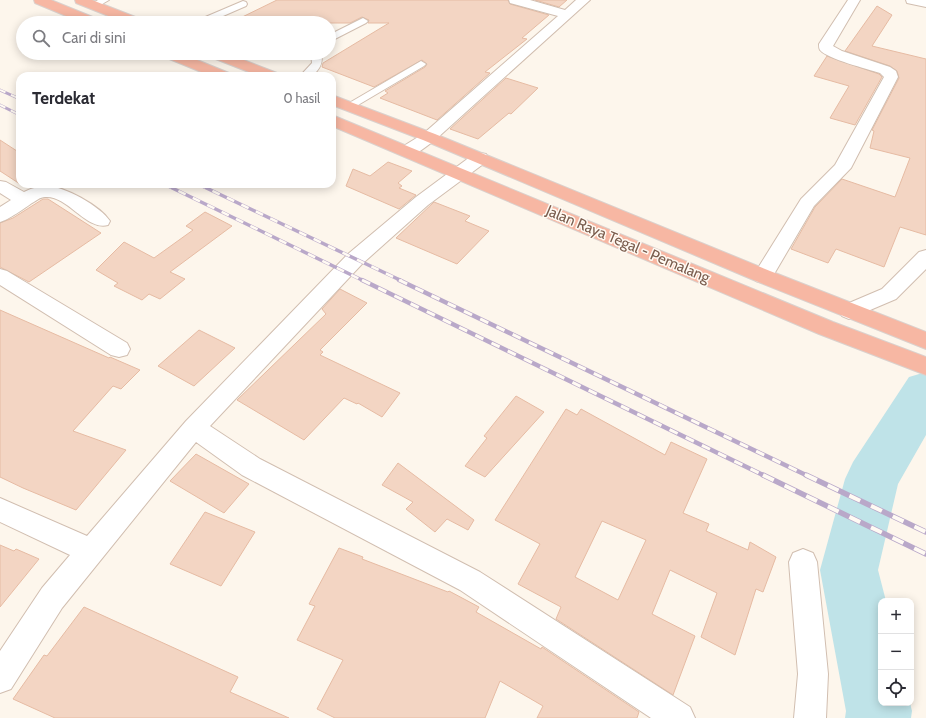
<!DOCTYPE html>
<html lang="id">
<head>
<meta charset="utf-8">
<style>
  :root { --surface:#fff; --page:#f7f7f7; --text:#2b2b33; --muted:#7c7c81; --line:#e1e1e2 }
  body { margin:0; font-family:Cabin,sans-serif; background:var(--page); color:var(--text) }
  .controls { position:absolute; right:12px; bottom:12px; display:grid; overflow:hidden; border-radius:8px; box-shadow:0 2px 10px #0003 }
  .controls button { width:36px; height:36px; display:grid; place-items:center; padding:0; border:0; border-bottom:1px solid var(--line); background:var(--surface); color:var(--text); font:20px sans-serif }
  .list { margin:0; padding:0; list-style:none }
  h2 { display:flex; justify-content:space-between; align-items:center; height:52px; margin:0; padding:0 16px; font-size:17px }
  h2 small { font-size:13px; font-weight:400; color:var(--muted) }
  .icon { flex:none; width:22px; height:22px; fill:none; stroke:currentColor; stroke-width:2; stroke-linecap:round; stroke-linejoin:round }
  .map { position:relative; flex:none; width:926px; height:718px; overflow:hidden }
  .search { position:absolute; background:var(--surface); box-shadow:0 2px 10px #0003; left:16px; top:16px; width:320px; height:44px; display:flex; align-items:center; gap:10px; box-sizing:border-box; padding:0 14px; border-radius:22px; color:var(--muted); font-size:15px }
  .panel { position:absolute; background:var(--surface); box-shadow:0 2px 10px #0003; left:16px; top:72px; width:320px; height:116px; border-radius:12px }
  .map>svg:first-child { display:block }
</style>
</head>
<body>
<div class="map">
<svg width="926" height="718" viewBox="0 0 926 718">
  <rect width="100%" height="100%" fill="#fdf6ec"/>
  <g fill="none" stroke-linecap="round" stroke-linejoin="round">
    <path fill="#bfe3e8" fill-rule="evenodd" d="M926 372V435L898 484 878 570 886 601H881V703H910L912 711 911 718H845L846 711 820 570 845 479 853 462 909 377Z"/>
  </g>
  <path fill="#f3d5c3" stroke="#e6bba3" fill-rule="evenodd" d="M277 0H508L510 4 549 15 522 38 527 39 485 72 490 73 437 120 380 98 388 93 385 91 425 67 427 64 422 60 374 87 322 67 323 63 389 23H368L369 20 362 17 350 23H230Z
    M535 0H567L559 7Z
    M877 6 892 15 872 46 926 59V235L900 227 884 267 836 249 828 263 791 249 815 207 842 179 895 197 910 158 870 148 874 131 872 130 899 78 897 71 890 66 845 51Z
    M827 56 879 74 882 77 855 125 830 118 849 86 814 76Z
    M506 78 538 88 511 114 509 113 478 139 450 129Z
    M0 140 20 153V184L0 171Z
    M388 162 412 171 398 183 402 186 399 188 416 195 399 209 346 186 353 169 370 176Z
    M43 199H48L101 233 29 282 0 267V223L13 218Z
    M434 202 470 216 465 221 489 231 457 264 396 238Z
    M205 212 232 226 170 272 185 279 160 299 149 294 142 300 114 286 118 283 96 270 124 242 154 258 193 230 186 226Z
    M340 289 367 303 320 350 323 352 320 355 400 393 382 417 358 403 357 404 344 398 304 440 237 400 326 314 322 309Z
    M0 310 109 358 110 357 140 370 121 389 113 386 73 431 126 450 76 510 23 488 0 477Z
    M199 330 235 348 194 386 158 366Z
    M516 396 544 412 485 477 465 466 487 438 484 436Z
    M566 409 577 415 581 409 665 455 671 442 707 459 683 513 709 524 706 531 748 550 750 542 776 557 763 592 756 589 735 655 701 637 717 593 670 570 652 614 695 636 673 695 556 619 561 607 518 584 540 544 495 520ZM602 521 646 540 618 600 575 577Z
    M196 454 249 484 224 513 170 481Z
    M398 463 474 520 468 530 447 519 435 532 406 509 413 502 382 485Z
    M205 512 255 532 221 586 170 564Z
    M0 545 14 551 16 549 39 559 0 607Z
    M339 548 363 557 362 559 448 592 449 591 479 607 476 612 541 649 542 647 639 712 637 718H537L543 706 500 681 485 718H335L317 709 343 660 297 640 315 606 309 604Z
    M84 607 238 677 230 692 289 718H55L13 699 44 655 47 656Z"/>
  <g fill="none" stroke-linecap="round" stroke-linejoin="round">
    <g stroke="#d1beb0" stroke-width="2">
      <path id="lane" d="M98 0H109L97 7H91L90 5Z
        M243 1 246 2 247 4 246 6 207 23H194L196 21Z
        M363 18 368 21 366 23 329 42V35Z
        M311 53H321C324 63 319 70 312 76H300L312 63Z
        M421 61 426 64 424 66 353 108H345L344 106Z"/>
    </g>
    <g stroke="#d1beb0" stroke-width="2">
      <path id="street" d="M509 0H530L565 10 576 0H590L435 140C425 147 415 158 402 155L400 151 402 147 423 134 558 16 510 3Z
        M848 0H860L833 46 842 51 890 67 896 71 898 77 851 168 814 206 770 281 763 283 756 281 753 276 801 199 835 165 884 77 880 73C868 69 827 59 820 50 819 48 819 47 819 44Z
        M906 0H926V7L907 3Z
        M480 153 486 154 488 158 486 162 428 205 362 264 210 426 260 459 480 572 690 707 695 718H651L460 590 242 475 196 442 62 608 11 689 0 693V651L42 588 70 555 0 522V498L87 536 186 421 348 254 416 197 474 154Z
        M0 181 6 182 24 192C30 189 38 186 45 186 63 185 100 206 110 221L108 225C86 231 68 195 45 197 40 197 36 201 32 203 25 208 8 220 0 222V207L11 200 0 193Z
        M926 250V269L896 299 856 316 849 319 842 316 839 311 842 306 882 289 919 252Z
        M0 269 7 271 127 343 130 349 127 355 119 357 111 355 0 285Z
        M803 549 813 553 817 562 828 674 826 718H794L798 674 789 562 793 553Z"/>
    </g>
    <g stroke="#dad1cd" stroke-width="2">
      <path id="highway" d="M34 0H51L100 20 102 23H83L35 3Z
        M75 0H92L143 20 145 23H126L76 3Z
        M160 53H180L229 73 231 76H211L162 56Z
        M206 53H226L277 73 279 76H259L208 56Z
        M332 95 435 134 770 271 926 332V349L756 281 423 140 332 105Z
        M332 115 833 322 926 357V375L819 334 332 126Z"/>
    </g>
    <use href="#lane" fill="#fff" fill-rule="evenodd"/>
    <use href="#street" fill="#fff" fill-rule="evenodd"/>
    <use href="#highway" fill="#f7b7a3" fill-rule="evenodd"/>
    <g stroke="#b9a8c9" stroke-width="3">
      <path id="rail-far3" d="M0 90 20 99
        M0 105 20 115"/>
    </g>
    <g stroke="#b9a8c9" stroke-width="3.5">
      <path id="rail-far2" d="M164 184 364 281
        M198 184 402 281"/>
    </g>
    <g stroke="#b9a8c9" stroke-width="4.5">
      <path id="rail-far1" d="M362 280 765 476
        M399 280 808 476"/>
    </g>
    <g stroke="#b9a8c9" stroke-width="5.5">
      <path id="rail" d="M763 475 926 554
        M806 475 926 532"/>
    </g>
    <use href="#rail-far3" stroke="#fffaf3" stroke-width="2" stroke-dasharray="6" stroke-linecap="butt"/>
    <use href="#rail-far2" stroke="#fffaf3" stroke-width="2.5" stroke-dasharray="8" stroke-linecap="butt"/>
    <use href="#rail-far1" stroke="#fffaf3" stroke-width="3" stroke-dasharray="9" stroke-linecap="butt"/>
    <use href="#rail" stroke="#fffaf3" stroke-width="4" stroke-dasharray="12" stroke-linecap="butt"/>
  </g>
  <g text-anchor="middle" stroke-width="3" stroke-linejoin="round" paint-order="stroke">
    <g font-size="15" fill="#7a5c4d" stroke="#fffaf3">
      <text transform="translate(628 244) rotate(23)" y="5">Jalan Raya Tegal - Pemalang</text>
    </g>
  </g>
</svg>
<div class="controls">
<button>+</button>
<button>−</button>
<button><svg class="icon" aria-label="locate" viewBox="0 0 24 24"><circle cx="12" cy="12" r="6"/><path d="M12 2v4M12 18v4M2 12h4M18 12h4"/></svg></button>
</div>
<div class="search"><svg class="icon" aria-label="search" viewBox="0 0 24 24"><circle cx="10" cy="10" r="6"/><path d="M15 15l6 6"/></svg>Cari di sini</div>
<section class="panel">
<h2>Terdekat<small>0 hasil</small></h2>
<ul class="list">
</ul>
</section>
</div>
</body>
</html>
